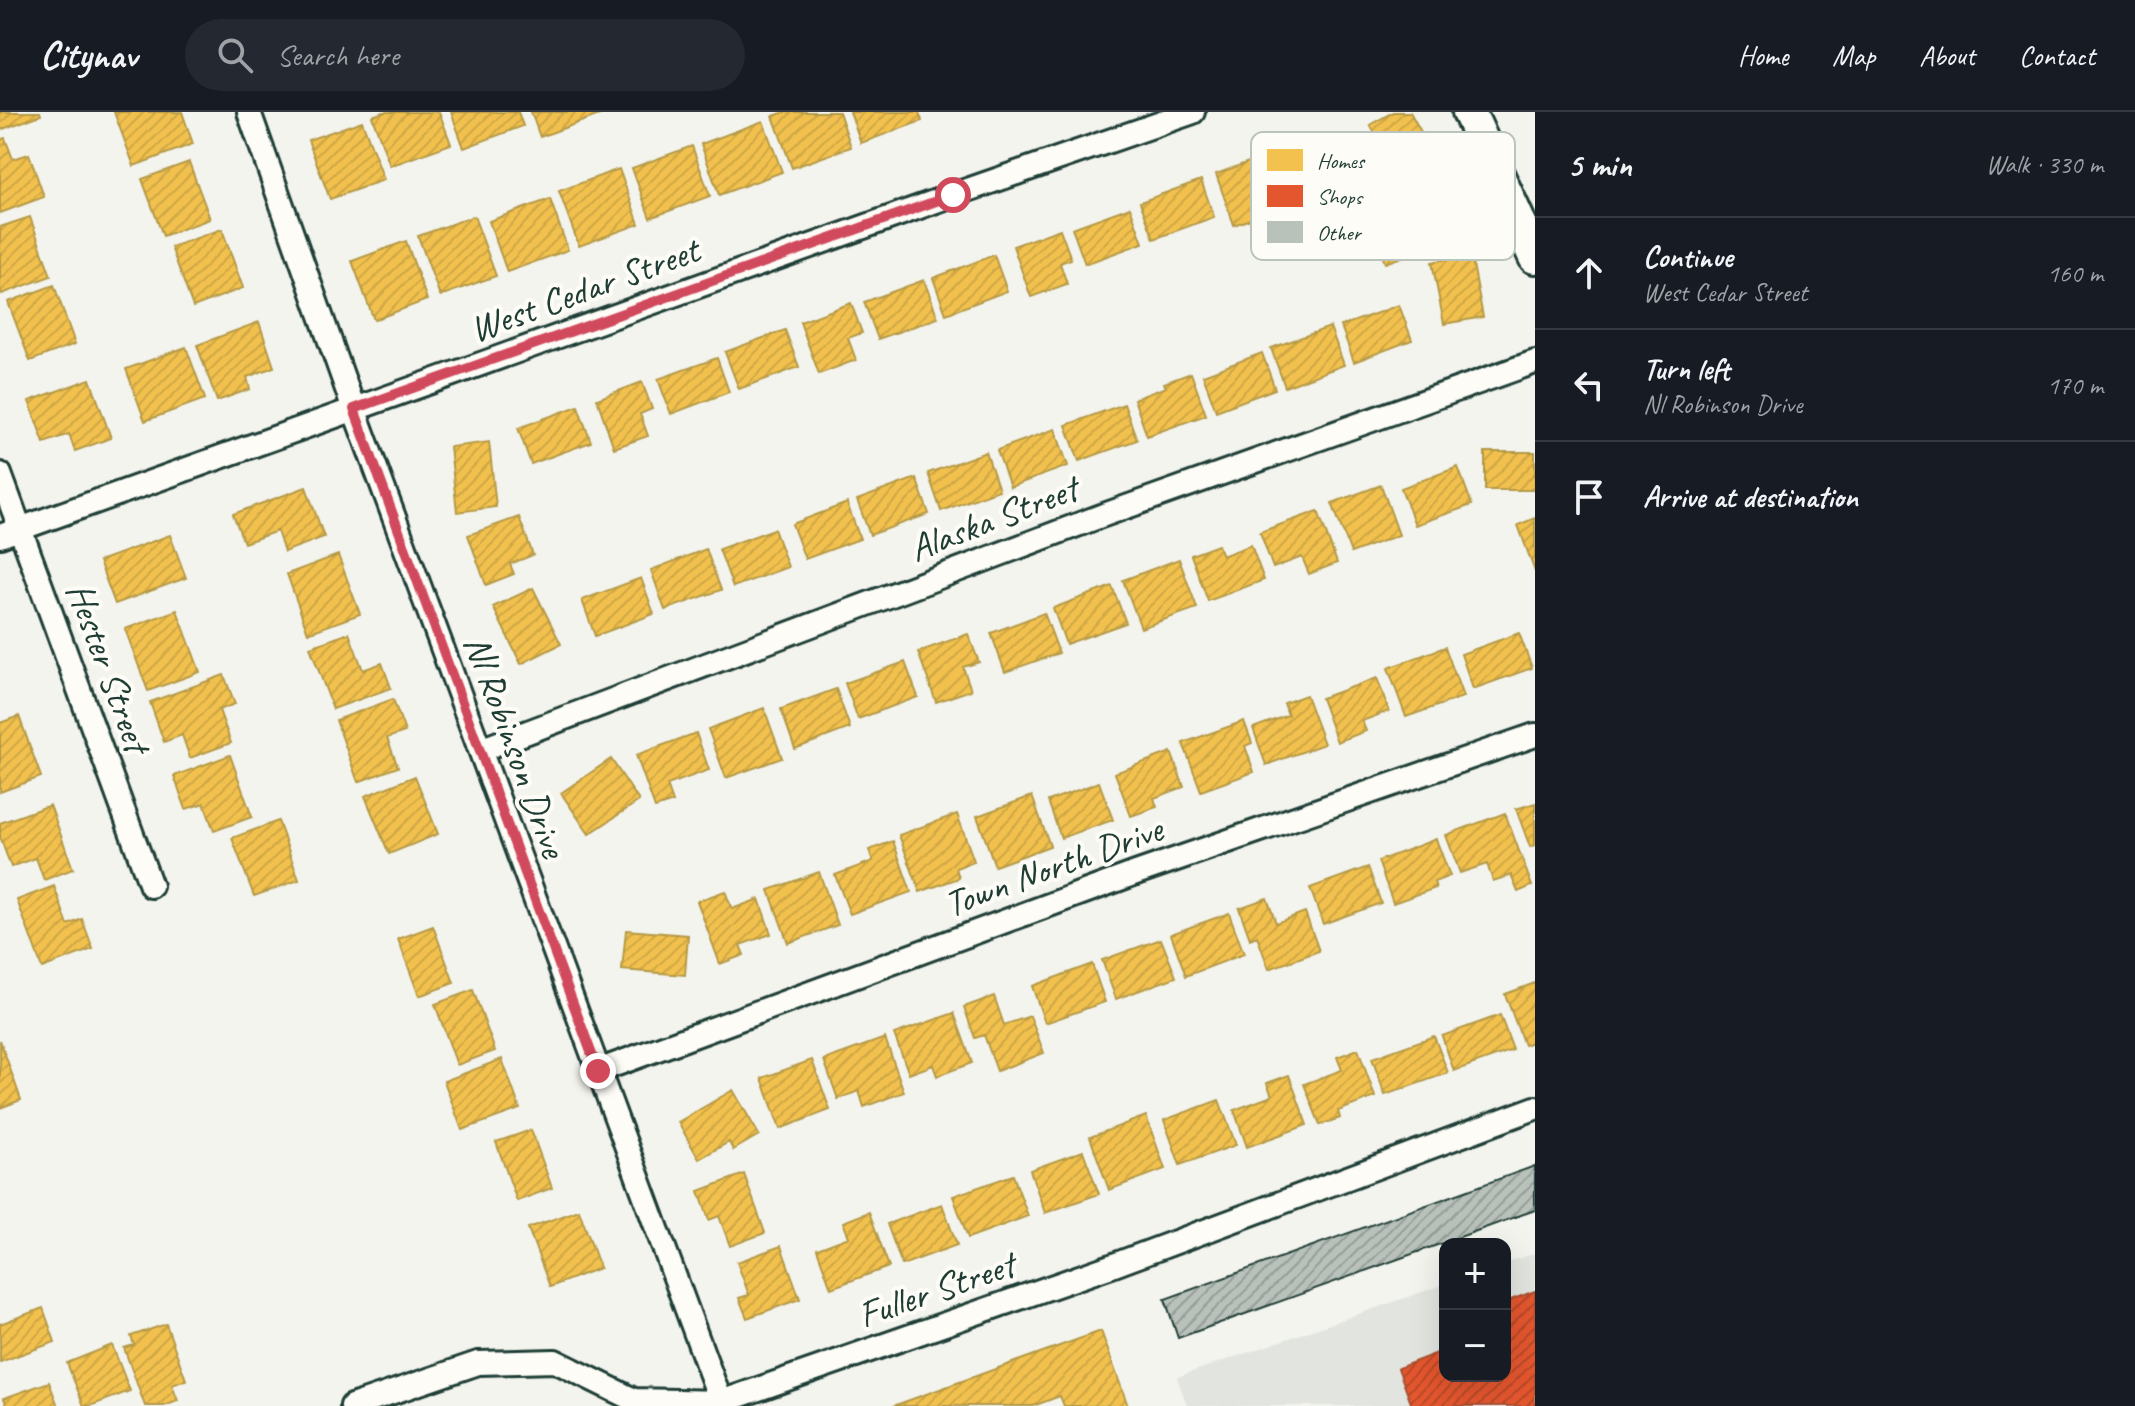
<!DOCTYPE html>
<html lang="en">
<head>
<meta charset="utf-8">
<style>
  :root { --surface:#171b24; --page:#242831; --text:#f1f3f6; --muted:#9ea1a6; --line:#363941 }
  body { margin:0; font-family:Caveat,sans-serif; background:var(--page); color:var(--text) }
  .controls { position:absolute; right:24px; bottom:24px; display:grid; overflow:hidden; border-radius:16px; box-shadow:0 8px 32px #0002 }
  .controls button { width:72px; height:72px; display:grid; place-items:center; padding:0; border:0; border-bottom:2px solid var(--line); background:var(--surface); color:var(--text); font:40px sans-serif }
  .stop { position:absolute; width:24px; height:24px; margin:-18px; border:6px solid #d1495b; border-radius:50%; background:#fff }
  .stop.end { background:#d1495b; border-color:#fff; box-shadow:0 2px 8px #0008 }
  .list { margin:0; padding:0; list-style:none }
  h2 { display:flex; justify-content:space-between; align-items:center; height:104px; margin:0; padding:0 32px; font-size:34px }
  h2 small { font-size:26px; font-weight:400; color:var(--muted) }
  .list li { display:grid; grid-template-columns:52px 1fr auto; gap:24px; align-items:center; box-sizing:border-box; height:112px; padding:0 32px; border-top:2px solid var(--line) }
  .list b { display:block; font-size:30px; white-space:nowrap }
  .list p { margin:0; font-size:26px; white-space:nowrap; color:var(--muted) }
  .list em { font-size:26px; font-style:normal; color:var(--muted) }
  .icon { flex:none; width:44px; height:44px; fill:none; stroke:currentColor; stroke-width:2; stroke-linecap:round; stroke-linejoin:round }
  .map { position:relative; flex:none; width:1535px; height:1294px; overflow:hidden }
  header { display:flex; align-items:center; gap:48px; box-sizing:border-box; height:112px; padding:0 40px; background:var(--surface); border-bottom:2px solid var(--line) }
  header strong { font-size:38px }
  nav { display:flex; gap:44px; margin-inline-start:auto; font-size:28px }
  .search { width:560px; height:72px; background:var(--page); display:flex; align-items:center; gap:20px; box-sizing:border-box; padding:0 28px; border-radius:44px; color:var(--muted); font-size:30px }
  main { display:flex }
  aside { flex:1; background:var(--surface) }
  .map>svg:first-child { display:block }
</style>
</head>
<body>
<header>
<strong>Citynav</strong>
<div class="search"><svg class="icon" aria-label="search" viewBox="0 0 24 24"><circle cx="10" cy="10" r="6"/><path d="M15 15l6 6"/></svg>Search here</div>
<nav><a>Home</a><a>Map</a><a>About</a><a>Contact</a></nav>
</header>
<main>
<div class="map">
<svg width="1535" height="1294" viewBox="0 0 1535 1294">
  <defs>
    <pattern id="homes-hatch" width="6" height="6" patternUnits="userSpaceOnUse" patternTransform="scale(2)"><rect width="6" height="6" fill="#f2c14e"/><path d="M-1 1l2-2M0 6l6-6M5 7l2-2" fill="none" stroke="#cfa745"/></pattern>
    <pattern id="shops-hatch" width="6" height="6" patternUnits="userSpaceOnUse" patternTransform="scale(2)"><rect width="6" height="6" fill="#e4572e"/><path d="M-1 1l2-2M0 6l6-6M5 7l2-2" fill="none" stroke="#b84928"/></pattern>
    <pattern id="building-hatch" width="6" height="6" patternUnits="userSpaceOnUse" patternTransform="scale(2)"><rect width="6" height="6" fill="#b9c1bb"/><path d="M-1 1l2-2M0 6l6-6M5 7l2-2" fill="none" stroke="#969e99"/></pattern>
  </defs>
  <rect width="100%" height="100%" fill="#f4f4ef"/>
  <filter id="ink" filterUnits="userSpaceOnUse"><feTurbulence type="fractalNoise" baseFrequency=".0125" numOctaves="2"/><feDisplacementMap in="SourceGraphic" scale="16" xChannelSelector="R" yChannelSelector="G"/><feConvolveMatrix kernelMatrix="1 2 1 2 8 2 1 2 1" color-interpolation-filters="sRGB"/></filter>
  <g filter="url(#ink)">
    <path fill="#e2e5df" d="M1535 1141V1294H1187L1177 1265 1445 1172V1264H1505V1151Z"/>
    <path fill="url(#homes-hatch)" stroke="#b39946" stroke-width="2" d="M0 0H40L41 3 0 18Z
      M114 0H182L193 32 134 54Z
      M384 0H439L451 32 390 54 372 4Z
      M451 0H518L523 14 464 36Z
      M531 0H602V2L540 25Z
      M785 0H839L851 35 792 56 773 4Z
      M850 0H919L922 9 861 31Z
      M1393 0H1410L1437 49 1402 69 1370 13Z
      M362 9 384 68 330 87 308 28Z
      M763 9 782 60 719 83 701 32Z
      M5 26 13 47 29 42 44 85 0 101V28Z
      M692 34 710 84 650 106 632 56Z
      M1262 45 1281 96 1234 113 1216 62Z
      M189 50 210 107 163 124 142 67Z
      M619 57 639 112 579 134 559 79Z
      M1201 68 1214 105 1154 127 1140 90Z
      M1449 72 1467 122 1385 151 1367 101Z
      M550 87 568 138 507 160 489 109Z
      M1130 95 1143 131 1085 152 1072 116Z
      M474 104 496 164 440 184 418 124Z
      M30 105 51 164 2 182 0 177V115Z
      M222 117 243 176 193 195 171 135Z
      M1060 117 1071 147 1060 151 1067 172 1031 185 1013 134Z
      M406 129 427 188 374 208 352 149Z
      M1471 142 1483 205 1444 212 1432 150Z
      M994 143 1007 179 946 202 933 166Z
      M924 168 938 206 878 227 864 190Z
      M54 173 75 232 30 249 8 190Z
      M851 191 862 221 848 226 856 248 819 262 800 210Z
      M1399 193 1412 228 1354 250 1341 214Z
      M259 210 274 255 247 265 250 277 217 289 197 233Z
      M1330 215 1344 253 1285 275 1271 236Z
      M785 218 799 255 739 277 725 240Z
      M186 235 205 287 145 309 126 257Z
      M1262 241 1275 277 1216 299 1203 263Z
      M717 246 729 280 671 302 658 267Z
      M1191 261 1206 303 1147 324 1134 287 1166 275 1164 271Z
      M90 267 111 326 75 339 69 322 44 331 29 289Z
      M642 270 652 297 640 302 648 324 614 336 597 287Z
      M1124 292 1137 328 1079 349 1066 313Z
      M578 294 591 330 531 352 518 316Z
      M1055 317 1068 354 1010 375 997 338Z
      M489 330 496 395 457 400 450 335Z
      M986 340 999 378 941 399 928 361Z
      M1485 340H1535V378H1485Z
      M1458 355 1472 393 1415 413 1401 376Z
      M916 366 929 402 870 423 857 388Z
      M1381 373 1399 423 1351 441 1332 391Z
      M306 375 324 425 284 440 277 419 244 431 233 402Z
      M847 391 860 427 805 447 792 412Z
      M1318 399 1337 451 1309 462 1302 445 1273 456 1260 420Z
      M519 405 533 443 510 452 514 462 486 473 468 423Z
      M1535 406V460L1518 413Z
      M774 417 788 455 733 475 719 437Z
      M170 423 186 466 115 492 99 449Z
      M1218 433 1222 444 1251 433 1264 468 1208 489 1191 443Z
      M706 437 721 478 665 498 651 458Z
      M338 443 360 502 308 521 287 462Z
      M1179 447 1197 496 1141 516 1123 468Z
      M641 466 654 502 595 524 582 488Z
      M1112 474 1126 511 1066 532 1053 496Z
      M533 476 561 532 521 552 493 495Z
      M177 498 200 560 148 579 125 517Z
      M1044 501 1059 541 1005 560 991 521Z
      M349 521 363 558 382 551 391 576 333 597 310 535Z
      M1519 521 1532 556 1473 577 1461 542Z
      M968 522 979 550 963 555 971 578 936 590 918 540Z
      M1445 535 1463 585 1406 605 1388 556Z
      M905 550 918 585 858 607 845 571Z
      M224 563 235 592 219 598 231 631 190 646 182 623 164 630 150 590Z
      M1377 566 1389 599 1362 609 1366 619 1337 630 1321 586Z
      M836 577 850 616 795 637 781 597Z
      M1306 583 1324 632 1266 653 1253 616 1288 603 1284 591Z
      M393 587 405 620 387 626 398 655 358 670 336 608Z
      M764 596 782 646 726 666 708 617Z
      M19 604 41 665 0 680V611Z
      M1244 609 1252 631 1245 634 1254 660 1201 679 1183 631Z
      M696 621 709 658 667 673 673 690 655 696 636 643Z
      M1171 640 1184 675 1154 686 1157 695 1131 704 1115 661Z
      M230 643 252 705 214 719 204 691 186 697 174 664Z
      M611 647 639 689 589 722 561 681Z
      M415 664 438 722 389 742 365 684Z
      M1099 670 1113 708 1061 726 1048 689Z
      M1032 684 1050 734 995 754 977 704Z
      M1535 691V733L1530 735 1516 697Z
      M50 693 73 757 44 768 36 746 11 755 0 725V711Z
      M1505 701 1532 774 1518 780 1511 763 1493 769 1487 752 1460 761 1446 723Z
      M957 702 974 749 956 756 959 766 920 780 899 723Z
      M278 709 299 768 254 784 232 726Z
      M1436 727 1450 764 1434 770 1436 776 1393 791 1378 749Z
      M893 729 911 780 850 802 835 763 873 749 869 738Z
      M1368 755 1381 791 1323 812 1310 776Z
      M819 760 838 813 788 831 769 778Z
      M54 774 68 813 82 807 93 837 42 856 17 788Z
      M725 779 732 797 759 787 771 822 740 833 744 843 720 852 697 789Z
      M1267 786 1276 811 1305 800 1319 839 1269 857 1257 824 1250 827 1239 796Z
      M1229 801 1244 842 1186 864 1171 822Z
      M433 814 454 871 419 884 398 827Z
      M626 818 688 823 685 863 622 858Z
      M1161 827 1176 865 1116 887 1102 848Z
      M1092 852 1105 890 1045 911 1032 874Z
      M1535 871V929L1524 933 1505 882Z
      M473 878 495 939 457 953 435 892Z
      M994 884 1004 913 1030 904 1044 941 997 959 984 923 975 926 964 895Z
      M954 901 972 951 937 964 933 953 909 962 894 922Z
      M1500 903 1513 938 1454 959 1442 924Z
      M1434 924 1448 961 1385 983 1372 946Z
      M885 926 904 980 864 995 859 979 838 987 824 948Z
      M0 928 21 988 0 996Z
      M1358 937 1375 985 1338 999 1340 1006 1320 1013 1304 972 1342 958 1337 945Z
      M502 947 520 997 462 1018 444 969Z
      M812 948 830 998 780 1017 762 966Z
      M1289 963 1307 1013 1247 1035 1234 998 1272 984 1267 971Z
      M733 978 759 1023 733 1038 729 1030 699 1047 678 1010Z
      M1219 988 1236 1033 1180 1053 1164 1008Z
      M1146 1004 1165 1057 1109 1078 1090 1025Z
      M531 1018 552 1076 517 1089 496 1030Z
      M1083 1039 1099 1082 1045 1101 1030 1058Z
      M744 1062 765 1121 730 1134 719 1104 709 1108 699 1079Z
      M1013 1063 1028 1104 968 1126 953 1084Z
      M942 1092 957 1133 902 1153 887 1112Z
      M579 1098 600 1156 550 1175 528 1116Z
      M869 1100 889 1155 831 1176 817 1137 849 1125 843 1110Z
      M781 1134 800 1187 747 1206 739 1186 749 1183 737 1150Z
      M43 1196 55 1230 0 1250V1212Z
      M166 1212 186 1268 172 1273 178 1289 164 1294H145L124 1236 134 1233 131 1224Z
      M1101 1219 1128 1294H1064L1060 1284 1033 1294H893Z
      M112 1233 130 1279 90 1294H84L67 1251Z
      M49 1270 58 1294H7L4 1286Z"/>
    <path fill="url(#shops-hatch)" stroke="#a94f30" stroke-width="2" d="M1535 1179V1294H1412L1398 1256 1445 1238V1264H1505V1190Z"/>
    <path fill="url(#building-hatch)" stroke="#1f3d34" stroke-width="2" d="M1535 1054V1098L1178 1226 1165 1187Z"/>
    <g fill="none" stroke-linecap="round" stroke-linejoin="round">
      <g stroke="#1f3d34" stroke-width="28">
        <path id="street" d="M249 0 354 297 721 1290
          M0 362 151 774
          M0 424 953 83 1193 0
          M480 638 1101 404 1535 250
          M598 959 1136 761 1535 623
          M352 1294 478 1251 555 1249 634 1288 721 1290 1114 1153 1535 996"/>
      </g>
      <g stroke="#1f3d34" stroke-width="38">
        <path id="secondary" d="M1469 0 1535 145"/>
      </g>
      <use href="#street" stroke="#fdfcf7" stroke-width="22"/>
      <use href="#secondary" stroke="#fdfcf7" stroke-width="32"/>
    </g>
  </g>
  <g fill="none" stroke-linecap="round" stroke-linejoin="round" filter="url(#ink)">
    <path stroke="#d1495b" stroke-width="10" d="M598 959 354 297 953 83"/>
  </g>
  <g text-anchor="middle" stroke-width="8" stroke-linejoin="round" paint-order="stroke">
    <g font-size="38" fill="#1f3d34" stroke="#fdfcf7">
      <text transform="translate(584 177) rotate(-20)" y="13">West Cedar Street</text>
      <text transform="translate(993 406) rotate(-21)" y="13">Alaska Street</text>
      <text transform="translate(109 555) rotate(70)" y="13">Hester Street</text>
      <text transform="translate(516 634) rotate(70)" y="13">Nl Robinson Drive</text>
      <text transform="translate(1053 754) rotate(-20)" y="13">Town North Drive</text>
      <text transform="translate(936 1177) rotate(-19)" y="13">Fuller Street</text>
    </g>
  </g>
  <rect x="1251" y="20" width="264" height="128" rx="12" fill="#fdfcf7" stroke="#bac3bc" stroke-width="2"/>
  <rect x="1267" y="37" width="36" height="22" fill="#f2c14e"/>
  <rect x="1267" y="73" width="36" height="22" fill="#e4572e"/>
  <rect x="1267" y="109" width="36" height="22" fill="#b9c1bb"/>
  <g font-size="22" fill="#1f3d34">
    <text x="1317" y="56">Homes</text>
    <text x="1317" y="92">Shops</text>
    <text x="1317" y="128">Other</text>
  </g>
</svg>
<div class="controls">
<button>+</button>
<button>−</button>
</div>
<div class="stop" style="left:953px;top:83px"></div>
<div class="stop end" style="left:598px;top:959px"></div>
</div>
<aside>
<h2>5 min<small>Walk · 330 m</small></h2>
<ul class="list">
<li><svg class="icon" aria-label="ahead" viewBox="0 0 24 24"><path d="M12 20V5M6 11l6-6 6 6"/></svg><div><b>Continue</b><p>West Cedar Street</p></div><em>160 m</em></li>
<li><svg class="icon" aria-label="left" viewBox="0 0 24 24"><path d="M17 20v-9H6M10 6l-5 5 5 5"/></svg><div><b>Turn left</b><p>Nl Robinson Drive</p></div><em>170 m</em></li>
<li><svg class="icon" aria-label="arrive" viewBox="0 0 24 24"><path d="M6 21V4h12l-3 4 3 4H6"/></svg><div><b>Arrive at destination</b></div></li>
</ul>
</aside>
</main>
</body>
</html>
